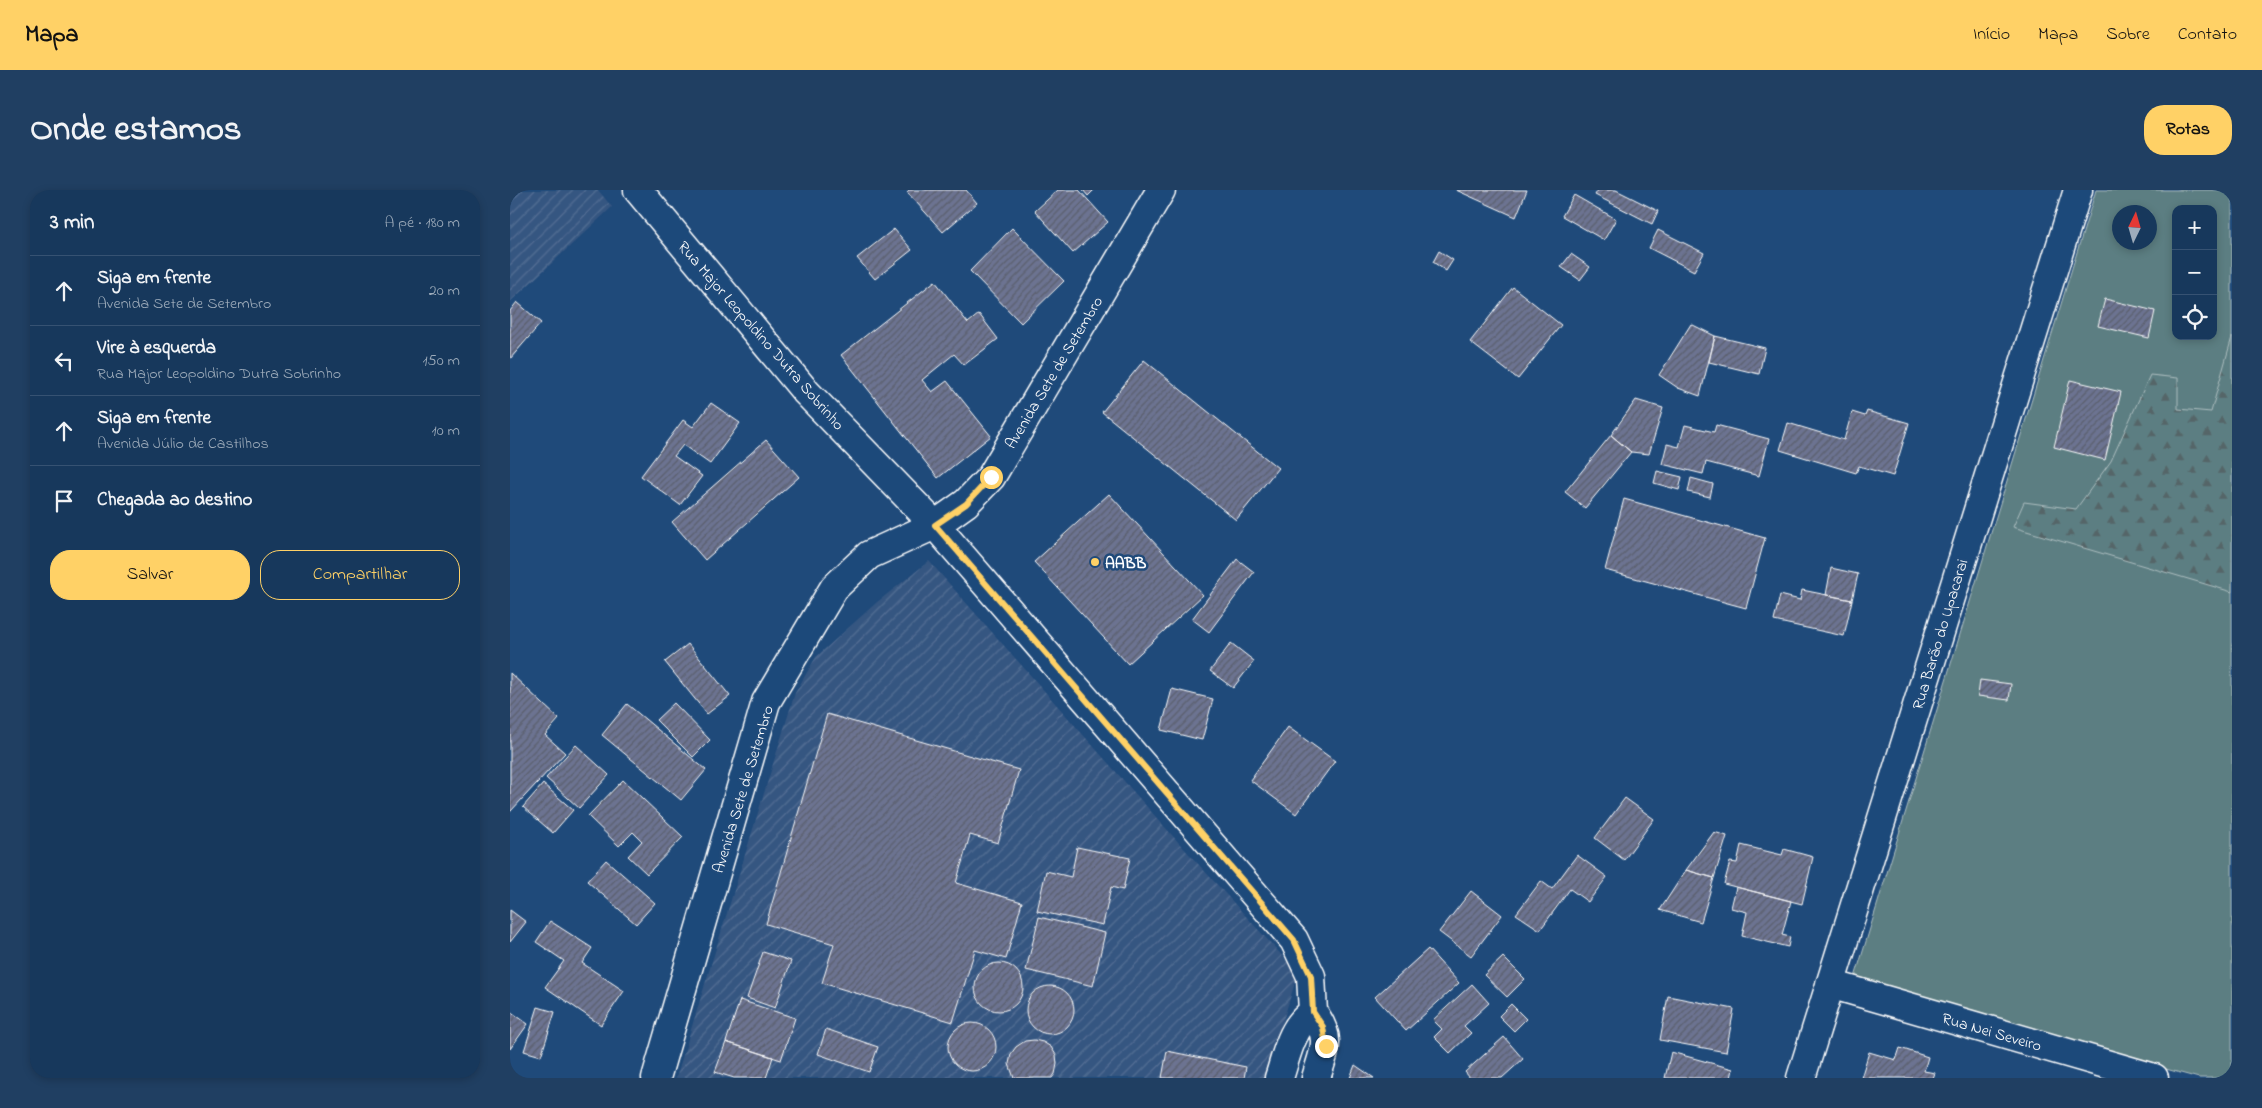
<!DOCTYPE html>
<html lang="pt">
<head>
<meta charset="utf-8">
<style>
  :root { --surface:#17385c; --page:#203f62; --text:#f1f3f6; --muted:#9eacbb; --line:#365272; --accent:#ffd166 }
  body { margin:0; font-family:"Indie Flower",sans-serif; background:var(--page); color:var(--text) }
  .controls { position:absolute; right:15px; top:15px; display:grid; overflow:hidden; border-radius:10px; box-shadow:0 2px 8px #0003 }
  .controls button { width:45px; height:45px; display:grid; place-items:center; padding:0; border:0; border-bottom:1px solid var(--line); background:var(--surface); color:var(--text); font:25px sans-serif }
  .compass { position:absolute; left:1602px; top:15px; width:45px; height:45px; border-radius:50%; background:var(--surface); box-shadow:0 2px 8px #0003; rotate:5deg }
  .stop { position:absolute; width:15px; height:15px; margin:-11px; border:4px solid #ffd166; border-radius:50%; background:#fff }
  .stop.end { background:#ffd166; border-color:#fff; box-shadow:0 1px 5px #0008 }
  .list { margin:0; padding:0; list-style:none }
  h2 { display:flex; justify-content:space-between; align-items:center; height:65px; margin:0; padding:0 20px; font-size:21px }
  h2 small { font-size:16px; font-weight:400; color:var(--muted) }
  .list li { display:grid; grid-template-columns:32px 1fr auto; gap:15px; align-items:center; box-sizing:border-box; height:70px; padding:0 20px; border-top:1px solid var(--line) }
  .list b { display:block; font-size:19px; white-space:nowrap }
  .list p { margin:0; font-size:16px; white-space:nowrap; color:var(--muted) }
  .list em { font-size:16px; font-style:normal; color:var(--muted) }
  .actions { display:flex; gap:10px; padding:15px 20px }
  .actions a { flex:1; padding:11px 0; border:1px solid var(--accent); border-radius:20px; text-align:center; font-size:18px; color:var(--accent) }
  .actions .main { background:var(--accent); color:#111 }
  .icon { flex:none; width:28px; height:28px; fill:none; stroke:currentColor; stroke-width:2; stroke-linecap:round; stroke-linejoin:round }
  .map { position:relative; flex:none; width:1722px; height:888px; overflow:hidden; border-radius:20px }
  header { display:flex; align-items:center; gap:30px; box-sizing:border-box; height:70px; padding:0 25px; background:var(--accent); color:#111 }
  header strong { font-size:24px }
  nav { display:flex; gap:28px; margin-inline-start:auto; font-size:18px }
  .intro { display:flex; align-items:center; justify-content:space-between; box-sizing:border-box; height:120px; padding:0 30px }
  h1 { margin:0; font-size:35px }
  .button { padding:12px 22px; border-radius:20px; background:var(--accent); color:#111; font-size:18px; font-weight:700 }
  main { display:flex; gap:30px; padding:0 30px }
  aside { flex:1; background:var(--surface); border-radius:20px; box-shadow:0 2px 8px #0003 }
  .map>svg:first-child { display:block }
</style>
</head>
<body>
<header>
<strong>Mapa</strong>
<nav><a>Início</a><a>Mapa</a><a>Sobre</a><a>Contato</a></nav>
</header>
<div class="intro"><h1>Onde estamos</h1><a class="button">Rotas</a></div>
<main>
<aside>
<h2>3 min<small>A pé · 180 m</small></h2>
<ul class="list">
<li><svg class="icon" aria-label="ahead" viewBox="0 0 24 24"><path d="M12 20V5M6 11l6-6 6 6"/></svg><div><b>Siga em frente</b><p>Avenida Sete de Setembro</p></div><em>20 m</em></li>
<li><svg class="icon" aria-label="left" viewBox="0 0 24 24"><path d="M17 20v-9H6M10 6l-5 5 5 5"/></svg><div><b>Vire à esquerda</b><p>Rua Major Leopoldino Dutra Sobrinho</p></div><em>150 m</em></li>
<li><svg class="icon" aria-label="ahead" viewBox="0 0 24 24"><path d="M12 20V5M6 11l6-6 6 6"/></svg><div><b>Siga em frente</b><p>Avenida Júlio de Castilhos</p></div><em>10 m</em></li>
<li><svg class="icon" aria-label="arrive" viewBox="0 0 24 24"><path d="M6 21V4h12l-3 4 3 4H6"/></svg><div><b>Chegada ao destino</b></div></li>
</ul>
<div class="actions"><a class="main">Salvar</a><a>Compartilhar</a></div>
</aside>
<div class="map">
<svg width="1722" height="888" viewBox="0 0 1722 888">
  <defs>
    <pattern id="industrial-furrows" width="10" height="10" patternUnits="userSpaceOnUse" patternTransform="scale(1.25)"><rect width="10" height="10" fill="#365681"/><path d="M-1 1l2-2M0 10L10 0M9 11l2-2" fill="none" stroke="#546f94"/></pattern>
    <pattern id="forest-firs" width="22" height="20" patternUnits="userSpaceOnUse" patternTransform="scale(1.25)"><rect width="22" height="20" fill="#5c7e82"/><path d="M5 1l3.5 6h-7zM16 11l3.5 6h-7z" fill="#546567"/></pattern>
    <pattern id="building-hatch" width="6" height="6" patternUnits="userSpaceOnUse" patternTransform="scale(1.25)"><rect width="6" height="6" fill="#6c7391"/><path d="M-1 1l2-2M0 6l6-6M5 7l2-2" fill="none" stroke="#5a5e6b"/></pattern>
  </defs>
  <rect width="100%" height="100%" fill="#1f4a7a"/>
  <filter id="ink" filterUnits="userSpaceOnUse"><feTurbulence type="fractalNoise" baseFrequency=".02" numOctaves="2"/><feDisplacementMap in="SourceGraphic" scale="10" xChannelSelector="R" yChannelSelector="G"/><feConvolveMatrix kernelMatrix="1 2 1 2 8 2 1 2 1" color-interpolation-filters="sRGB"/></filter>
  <g filter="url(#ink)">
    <path fill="url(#industrial-furrows)" d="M0 0H88L102 17 0 112Z
      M419 371 669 653 788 783 755 888H166L285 503 306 467 366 413Z"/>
    <path fill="#5c7e82" stroke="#aebec0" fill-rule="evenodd" d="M1586 0H1722V888H1689L1343 794ZM1666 19H1703V146H1666ZM1610 22H1640V52H1610Z"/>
    <path fill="url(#forest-firs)" stroke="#aebec0" d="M1722 147V402L1503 337 1514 312 1566 319 1601 271 1640 185 1668 188V219L1701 222Z"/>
    <path fill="url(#building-hatch)" stroke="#fff" d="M399 0H456L467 13 433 42 397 2Z
      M548 0H569L598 32 563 63 525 21Z
      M573 0H584L578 6Z
      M946 0H1017L1006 27Z
      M1088 0H1106L1148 21 1142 34 1085 5Z
      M1064 5 1106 29 1094 50 1052 26Z
      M502 38 554 91 511 133 460 81Z
      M384 39 402 60 365 89 347 68Z
      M1148 40 1194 63 1184 81 1139 58Z
      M929 61 943 70 936 81 923 72Z
      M1061 64 1080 77 1070 90 1051 77Z
      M425 91 458 133 469 124 488 149 454 175 444 164 412 190 422 202 437 191 481 246 428 288 331 165Z
      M1003 97 1051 135 1008 189 960 152Z
      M1595 109 1645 121 1639 148 1588 136Z
      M7 112 31 133 0 169V121Z
      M1181 134 1205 146 1190 206 1168 198 1149 185Z
      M1205 146 1255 158 1249 184 1199 172Z
      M634 170 768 278 726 330 592 222Z
      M1560 190 1611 202 1595 270 1544 257Z
      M1126 210 1153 218 1139 264 1121 262 1101 245Z
      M201 213 230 233 200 274 173 255 164 266 192 286 170 315 131 286 173 230 183 237Z
      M1357 221 1399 233 1383 286 1349 276 1346 283 1270 260 1278 233 1334 250 1342 222 1355 226Z
      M1175 235 1204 242 1206 235 1259 249 1249 286 1196 272 1193 284 1152 274 1157 254 1169 257Z
      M1101 245 1121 262 1075 318 1055 302Z
      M256 250 289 287 195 370 162 332Z
      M1147 281 1172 287 1169 300 1144 293Z
      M1181 288 1203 294 1200 307 1178 302Z
      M599 304 693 405 618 474 524 372Z
      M1114 309 1255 348 1236 418 1095 380Z
      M727 369 744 382 699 442 682 429Z
      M1321 378 1348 384 1342 410 1316 405Z
      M1292 400 1342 410 1334 446 1264 431 1270 405 1290 410Z
      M721 453 744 471 723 498 700 481Z
      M178 454 220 506 197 524 155 472Z
      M0 483 49 529 35 545 55 563 0 622Z
      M1470 490 1501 494 1499 510 1468 506Z
      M662 499 703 509 692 550 651 540Z
      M164 513 200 550 183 567 146 530Z
      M117 514 196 580 171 610 92 545Z
      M317 524 509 580 488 653 460 645 446 693 512 712 496 769 465 760 443 832 312 793 324 754 256 734Z
      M778 537 825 571 786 624 740 590Z
      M66 555 99 585 69 618 36 588Z
      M113 590 173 647 137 684 118 666 132 651 123 642 109 656 78 626Z
      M33 594 63 620 43 643 13 617Z
      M1115 608 1144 629 1114 670 1085 648Z
      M1204 642 1217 646 1204 688 1176 680Z
      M1231 655 1272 665 1274 659 1303 667 1292 714 1214 694 1220 672 1227 673Z
      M567 657 620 668 613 700 601 697 593 735 527 721 536 681 561 687Z
      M1067 665 1097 687 1078 712 1060 699 1030 740 1006 724 1031 691 1042 699Z
      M96 670 145 713 126 734 77 691Z
      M1176 680 1204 688 1191 732 1150 720Z
      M1226 697 1281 711 1272 745 1280 747 1278 757 1232 746 1237 722 1221 718Z
      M961 701 992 725 961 766 929 742Z
      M0 720 16 732 0 752Z
      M529 727 595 743 583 796 516 780Z
      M40 731 82 758 72 773 114 801 91 835 35 797 54 771 26 752Z
      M918 759 949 793 896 841 865 807Z
      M253 762 281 771 265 818 237 808Z
      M993 767 1015 789 997 807 974 785Z
      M465 797a24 24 0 1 1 48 0a24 24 0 1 1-48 0Z
      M962 794 979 813 954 836 961 843 940 863 924 847 932 839 923 830Z
      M516 820a24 24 0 1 1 48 0a24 24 0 1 1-48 0Z
      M1158 806 1224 819 1216 862 1150 850Z
      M230 810 285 828 271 870 216 852Z
      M1001 814 1016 829 1004 841 989 826Z
      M28 817 45 822 31 866 14 861Z
      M0 821 18 834 0 859Z
      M438 857a24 24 0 1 1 48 0a24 24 0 1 1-48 0Z
      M316 839 368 857 359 882 308 864Z
      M994 847 1013 869 992 888H960L955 882Z
      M524 850 533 852 541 857 546 865 547 874 545 884 542 888H504L499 874 501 864 506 857 515 851Z
      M216 852 263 867 256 888H224L205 882Z
      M1390 858 1418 867 1414 881 1425 883 1423 888H1351L1359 862 1386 870Z
      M657 861 736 877 734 888H652Z
      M1161 862 1223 879 1221 888H1155Z
      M845 875 864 888H840Z"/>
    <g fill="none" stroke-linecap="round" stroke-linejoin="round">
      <g stroke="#fff" stroke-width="31">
        <path id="minor" d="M128 0 296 202 425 335 359 365 324 398 256 512 146 888
          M1320 794 1644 888
          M1291 888 1568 0"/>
      </g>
      <g stroke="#fff" stroke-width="31">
        <path id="tertiary" d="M651 0 481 287 456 313 425 335 784 750 801 786 803 822
          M803 822C822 849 815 858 806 888
          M769 888C777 864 781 837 803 822"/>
      </g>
      <use href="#minor" stroke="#1f4a7a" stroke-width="28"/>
      <use href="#tertiary" stroke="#1f4a7a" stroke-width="28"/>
    </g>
  </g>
  <g fill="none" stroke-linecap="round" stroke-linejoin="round" filter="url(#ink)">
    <path stroke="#ffd166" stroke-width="6" d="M481 287 456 314 425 335 784 750 801 786 803 822 813 837 816 856"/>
  </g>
  <circle fill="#ffd166" stroke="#1f4a7a" stroke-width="2" cx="585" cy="372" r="5"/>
  <g text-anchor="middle" stroke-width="5" stroke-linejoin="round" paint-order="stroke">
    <g font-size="16" fill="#fff" stroke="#1f4a7a">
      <text transform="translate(252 145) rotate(49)" y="6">Rua Major Leopoldino Dutra Sobrinho</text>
      <text transform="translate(543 182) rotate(-59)" y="6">Avenida Sete de Setembro</text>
      <text transform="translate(1429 444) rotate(-73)" y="6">Rua Barão do Upacarai</text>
      <text transform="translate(232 599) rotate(-73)" y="6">Avenida Sete de Setembro</text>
      <text transform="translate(1482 841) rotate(16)" y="6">Rua Nei Seveiro</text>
    </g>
    <g font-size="16" font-weight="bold" fill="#fff" stroke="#1f4a7a" text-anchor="start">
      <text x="595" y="378">AABB</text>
    </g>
  </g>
</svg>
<div class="controls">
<button>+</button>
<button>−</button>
<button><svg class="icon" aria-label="locate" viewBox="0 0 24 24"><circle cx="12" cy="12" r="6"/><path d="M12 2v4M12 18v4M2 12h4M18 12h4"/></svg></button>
</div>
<svg class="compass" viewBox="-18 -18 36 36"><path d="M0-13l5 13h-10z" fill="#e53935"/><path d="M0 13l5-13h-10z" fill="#9eacbb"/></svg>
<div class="stop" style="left:481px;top:287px"></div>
<div class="stop end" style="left:816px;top:856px"></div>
</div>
</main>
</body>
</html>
